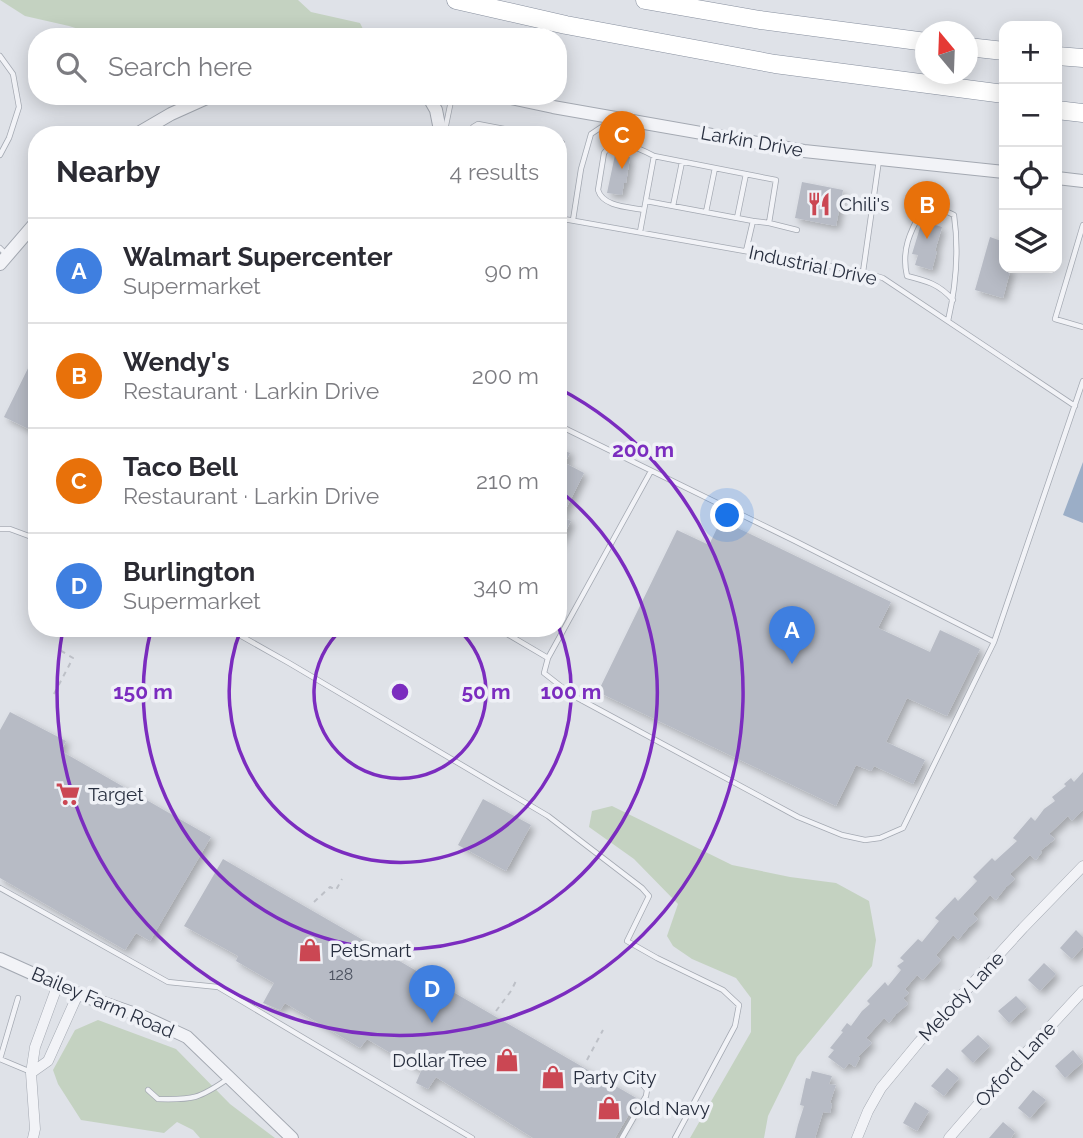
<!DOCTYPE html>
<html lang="en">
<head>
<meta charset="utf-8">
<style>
  :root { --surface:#fff; --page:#f2f2f3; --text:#2b2b33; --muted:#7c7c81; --line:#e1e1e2; --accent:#cb4753 }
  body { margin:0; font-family:Raleway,sans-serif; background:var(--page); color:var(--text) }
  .controls { position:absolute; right:21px; top:21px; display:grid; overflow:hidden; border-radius:14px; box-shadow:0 4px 18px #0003 }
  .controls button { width:63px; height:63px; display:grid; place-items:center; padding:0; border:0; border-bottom:2px solid var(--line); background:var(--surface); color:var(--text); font:35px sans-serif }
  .compass { position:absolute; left:915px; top:21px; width:63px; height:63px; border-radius:50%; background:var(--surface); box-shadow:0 4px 18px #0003; rotate:341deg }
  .you { position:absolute; left:728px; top:516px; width:24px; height:24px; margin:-18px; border:5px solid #fff; border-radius:50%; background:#1a73e8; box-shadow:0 0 0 10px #1a73e833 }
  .badge { display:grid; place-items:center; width:46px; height:46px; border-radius:50%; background:var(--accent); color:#fff; font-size:23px; font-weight:700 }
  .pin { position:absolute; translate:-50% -58px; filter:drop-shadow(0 2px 4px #0008) }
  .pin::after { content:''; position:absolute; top:37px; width:24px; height:21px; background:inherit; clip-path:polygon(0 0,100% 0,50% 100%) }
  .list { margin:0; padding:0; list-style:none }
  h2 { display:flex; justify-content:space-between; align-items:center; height:91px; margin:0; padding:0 28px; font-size:30px }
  h2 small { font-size:23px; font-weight:400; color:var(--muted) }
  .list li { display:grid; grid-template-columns:46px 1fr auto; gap:21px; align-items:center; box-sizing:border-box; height:105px; padding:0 28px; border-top:2px solid var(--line) }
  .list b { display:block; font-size:26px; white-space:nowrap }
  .list p { margin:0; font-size:23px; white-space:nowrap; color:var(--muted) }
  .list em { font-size:23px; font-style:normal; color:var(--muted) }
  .icon { flex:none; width:38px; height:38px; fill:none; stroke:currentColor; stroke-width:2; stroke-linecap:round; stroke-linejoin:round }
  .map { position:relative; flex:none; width:1083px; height:1138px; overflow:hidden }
  .search { position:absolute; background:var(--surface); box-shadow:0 4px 18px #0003; left:28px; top:28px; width:539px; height:77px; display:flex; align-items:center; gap:18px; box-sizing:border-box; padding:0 24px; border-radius:28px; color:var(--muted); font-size:26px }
  .panel { position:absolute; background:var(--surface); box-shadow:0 4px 18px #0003; left:28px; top:126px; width:539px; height:511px; border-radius:28px }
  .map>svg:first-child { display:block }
</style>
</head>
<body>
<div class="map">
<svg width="1083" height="1138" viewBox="0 0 1083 1138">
  <defs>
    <filter id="shadow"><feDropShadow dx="4" dy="4" stdDeviation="3.5" flood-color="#0004"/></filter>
  </defs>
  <rect width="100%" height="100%" fill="#dfe2e8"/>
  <path fill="#c4d2c1" d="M0 0H298L311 12 360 23 367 37H104L69 26 25 16Z
    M612 806 732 865 790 877 836 883 869 901 876 940 872 966 797 1057 768 1116 764 1138H690L751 1032V998L736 978 692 959 673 946 667 936 678 904 634 859 589 827 592 811Z
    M98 1020 176 1049 230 1104 275 1138H200L193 1130 177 1122 164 1133 81 1120 58 1084 53 1070 75 1030Z"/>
  <path fill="#9baec7" d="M1083 462V523L1063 515Z"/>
  <path fill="#b7bbc5" filter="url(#shadow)" d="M615 155 630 157 626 183H624L622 195 607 193Z
    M802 182 843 190 836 226 795 218Z
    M922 221 942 227 935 251H937L932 270 915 265 918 255 912 254Z
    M990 237 1004 242V268H1011L1003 298 975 290Z
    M37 350V433L4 417Z
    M558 448 570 453 565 463 584 473 562 517 571 521 558 546Z
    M721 520 891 602 878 628 930 652 940 630 980 649 947 716 907 698 886 742 925 760 913 784 874 766 871 771 856 765 836 806 598 692 677 530 709 545Z
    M10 712 66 741 61 751 211 837 150 941 136 933 125 950 0 878V730Z
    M1083 772V810L1072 821 1068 816 1049 834 1055 839 1040 851 1042 852 1036 860 1030 855 1010 874 1015 879 1006 887 996 900 990 895 973 914 978 919 968 928 958 940 953 935 936 955 941 960 923 980 917 975 905 989 909 993 903 998 908 1004 896 1014 889 1023 884 1018 866 1038 872 1043 858 1057 860 1058 855 1067 849 1063 844 1069 828 1057 834 1050 830 1048 843 1032 841 1031 847 1023 851 1026 862 1011 870 1004 867 1001 885 982 888 986 901 970 897 966 904 961 900 958 918 939 922 942 939 921 935 918 955 897 958 901 977 881 973 877 992 858 995 861 1017 841 1013 838 1031 817 1035 821 1044 809 1055 801 1052 797 1066 786 1064 784 1071 778 1074 782Z
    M483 799 531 825 506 871 458 845Z
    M223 859 638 1099 615 1138H533L436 1077 428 1089 416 1083 421 1071 367 1039 360 1048 285 1003 280 1010 263 1003 274 983 236 961 238 956 184 926Z
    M1076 930 1083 937V947L1072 959 1060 948Z
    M1044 963 1056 974 1040 991 1028 980Z
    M1016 996 1027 1007 1009 1023 998 1011Z
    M978 1035 990 1046 973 1063 961 1051Z
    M1073 1050 1083 1062 1065 1078 1055 1066Z
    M947 1068 959 1078 944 1096 931 1086Z
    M812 1071 832 1076 829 1084 836 1085 830 1103 832 1104 830 1113 823 1112 815 1138H795L798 1125 804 1106 800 1105 806 1078 810 1079Z
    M1033 1090 1046 1100 1030 1118 1018 1108Z
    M915 1102 929 1111 917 1131 903 1123Z
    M1003 1122 1015 1132 1011 1138H989Z"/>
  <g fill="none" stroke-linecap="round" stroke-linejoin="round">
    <g stroke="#a4a9b2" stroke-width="6">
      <path id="service" d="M0 56 13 74 19 107 9 138 0 155
        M445 130 452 96
        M472 135 473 127 478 124 536 135
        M558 140 562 143 558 168
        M646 201 753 221
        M673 206 682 162
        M644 210C629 207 603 207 598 190L604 153C616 137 639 148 654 156
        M706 212 715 168
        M558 218 863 272 883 278 1075 406
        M737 218 746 174
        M573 220 581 169 591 134 606 124 614 122
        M769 223 797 230
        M1083 225 1055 319 1083 327
        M640 232 654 156 776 180 769 223 753 221 746 251
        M0 248 7 255
        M863 272 879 160
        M948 321C956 286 959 250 954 215L939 208 922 210C910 232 901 250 907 276 927 281 939 284 953 300
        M558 425 795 541 994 642
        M0 529H10L37 539
        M227 628 289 663 548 816 642 888 649 896 627 941 657 958 723 990 739 1005 735 1026 675 1138
        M497 628 548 658 544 673 572 695 798 817 842 835 865 840 880 838 903 828 994 642 1083 381
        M548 658 651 471
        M0 888 168 982 218 987 472 1138
        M18 998 0 1059 31 1072
        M148 1090 158 1099C193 1100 199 1099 229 1078
        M622 1138 646 1096 647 1090 643 1085"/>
    </g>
    <g stroke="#a4a9b2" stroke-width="11">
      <path id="minor" d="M31 1073 48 1061 78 994
        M33 1138 35 1129 31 1073 35 1047 58 984
        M857 1138 868 1111 881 1088 919 1042 1023 928 1083 866
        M949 1138 981 1101 1083 991"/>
    </g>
    <g stroke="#a4a9b2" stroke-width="14">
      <path id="tertiary" d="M428 96 436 110 441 135
        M502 96 553 107 804 151 1004 172
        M135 135 171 114 211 96
        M1057 178 1083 181
        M0 264 37 221
        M0 959 78 994 144 1017 187 1037 292 1138"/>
    </g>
    <g stroke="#878f9e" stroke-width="19">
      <path id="motorway" d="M456 0 566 25 775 64 1004 94
        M645 0 760 20 926 42
        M968 47 1004 51
        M1057 56 1083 58
        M1057 110 1083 113"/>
    </g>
    <path stroke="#bdc0c7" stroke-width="2" stroke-dasharray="5 5" stroke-linecap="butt" d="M54 694 73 658 58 649
      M314 902 330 887 336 890 342 879
      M496 1011 511 991 517 979
      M587 1060 603 1030"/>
    <use href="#service" stroke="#f2f3f7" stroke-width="4.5"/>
    <use href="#minor" stroke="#f2f3f7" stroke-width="10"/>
    <use href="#tertiary" stroke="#f2f3f7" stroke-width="12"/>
    <use href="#motorway" stroke="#fff" stroke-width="18"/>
  </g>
  <g fill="none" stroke="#7b2cbf" stroke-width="3.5">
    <path d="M458 629A86 86 0 1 1 342 629"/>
    <path d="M559 628A171 171 0 1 1 241 629"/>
    <path d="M560 491A257 257 0 1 1 151 630"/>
    <path d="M558 388A343 343 0 1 1 63 629"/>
  </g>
  <defs>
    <g id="restaurant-bare" transform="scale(1.89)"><path d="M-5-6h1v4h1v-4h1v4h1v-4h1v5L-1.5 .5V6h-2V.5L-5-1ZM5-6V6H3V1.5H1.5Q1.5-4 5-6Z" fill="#cb4753" stroke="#eff1f6" stroke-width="2.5" paint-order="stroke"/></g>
    <g id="supermarket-bare" transform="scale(1.89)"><path d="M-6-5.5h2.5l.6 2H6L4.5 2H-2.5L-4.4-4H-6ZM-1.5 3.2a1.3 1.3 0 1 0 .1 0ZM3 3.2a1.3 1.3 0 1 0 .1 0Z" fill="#cb4753" stroke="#eff1f6" stroke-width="2.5" paint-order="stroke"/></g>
    <g id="shop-bare" transform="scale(1.89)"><path d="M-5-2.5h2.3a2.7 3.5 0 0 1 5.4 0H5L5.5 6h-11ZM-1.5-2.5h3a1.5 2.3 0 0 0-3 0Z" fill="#cb4753" stroke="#eff1f6" stroke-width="2.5" paint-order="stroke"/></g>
  </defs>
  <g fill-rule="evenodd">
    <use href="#restaurant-bare" x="819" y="204"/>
    <use href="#supermarket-bare" x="68" y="794"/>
    <use href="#shop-bare" x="310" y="950"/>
    <use href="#shop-bare" x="507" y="1060"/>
    <use href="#shop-bare" x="553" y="1077"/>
    <use href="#shop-bare" x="609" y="1108"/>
  </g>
  <g text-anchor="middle" stroke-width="7" stroke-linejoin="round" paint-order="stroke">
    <g font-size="16" fill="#4c5260">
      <text x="341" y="980">128</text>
    </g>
    <g font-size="19" fill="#282f3f" stroke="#eff1f6">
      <text transform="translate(752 141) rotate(10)" y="7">Larkin Drive</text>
      <text transform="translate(813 265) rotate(12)" y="7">Industrial Drive</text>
      <text transform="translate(961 996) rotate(-47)" y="7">Melody Lane</text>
      <text transform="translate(103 1002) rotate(23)" y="7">Bailey Farm Road</text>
      <text transform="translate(1015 1064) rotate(-47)" y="7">Oxford Lane</text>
    </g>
    <g font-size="19" fill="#282f3f" stroke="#eff1f6" text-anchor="start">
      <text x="839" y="211">Chili's</text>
      <text x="88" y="801">Target</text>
      <text x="330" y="957">PetSmart</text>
      <text x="487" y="1067" text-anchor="end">Dollar Tree</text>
      <text x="573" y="1084">Party City</text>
      <text x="629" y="1115">Old Navy</text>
    </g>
  </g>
  <circle cx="400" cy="692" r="10" fill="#7b2cbf" stroke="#eff1f6" stroke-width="3.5"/>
  <g font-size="21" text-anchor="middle" font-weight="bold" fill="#7b2cbf" stroke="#eff1f6" stroke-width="7" stroke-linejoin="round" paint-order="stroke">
    <text x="643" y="457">200 m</text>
    <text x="143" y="699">150 m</text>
    <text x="486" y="699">50 m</text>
    <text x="571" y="699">100 m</text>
  </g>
</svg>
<div class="controls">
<button>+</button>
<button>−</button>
<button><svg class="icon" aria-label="locate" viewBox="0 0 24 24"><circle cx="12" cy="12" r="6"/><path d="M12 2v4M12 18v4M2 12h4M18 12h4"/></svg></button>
<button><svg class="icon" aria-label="layers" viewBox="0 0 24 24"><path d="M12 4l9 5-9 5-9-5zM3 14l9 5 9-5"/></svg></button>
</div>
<svg class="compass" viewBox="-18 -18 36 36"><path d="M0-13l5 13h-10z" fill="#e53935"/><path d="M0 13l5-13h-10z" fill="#7c7c81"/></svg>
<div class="you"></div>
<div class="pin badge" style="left:792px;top:664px;background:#3f7fe0">A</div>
<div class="pin badge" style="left:927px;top:239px;background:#e8710a">B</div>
<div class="pin badge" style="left:622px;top:169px;background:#e8710a">C</div>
<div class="pin badge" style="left:432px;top:1023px;background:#3f7fe0">D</div>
<div class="search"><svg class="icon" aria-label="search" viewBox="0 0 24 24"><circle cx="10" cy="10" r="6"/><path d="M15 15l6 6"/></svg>Search here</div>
<section class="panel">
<h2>Nearby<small>4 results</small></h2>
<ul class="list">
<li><span class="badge" style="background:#3f7fe0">A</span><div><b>Walmart Supercenter</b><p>Supermarket</p></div><em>90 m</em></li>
<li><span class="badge" style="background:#e8710a">B</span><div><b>Wendy's</b><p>Restaurant · Larkin Drive</p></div><em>200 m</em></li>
<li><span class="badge" style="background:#e8710a">C</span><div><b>Taco Bell</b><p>Restaurant · Larkin Drive</p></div><em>210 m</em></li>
<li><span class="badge" style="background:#3f7fe0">D</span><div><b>Burlington</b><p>Supermarket</p></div><em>340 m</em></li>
</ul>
</section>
</div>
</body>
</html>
